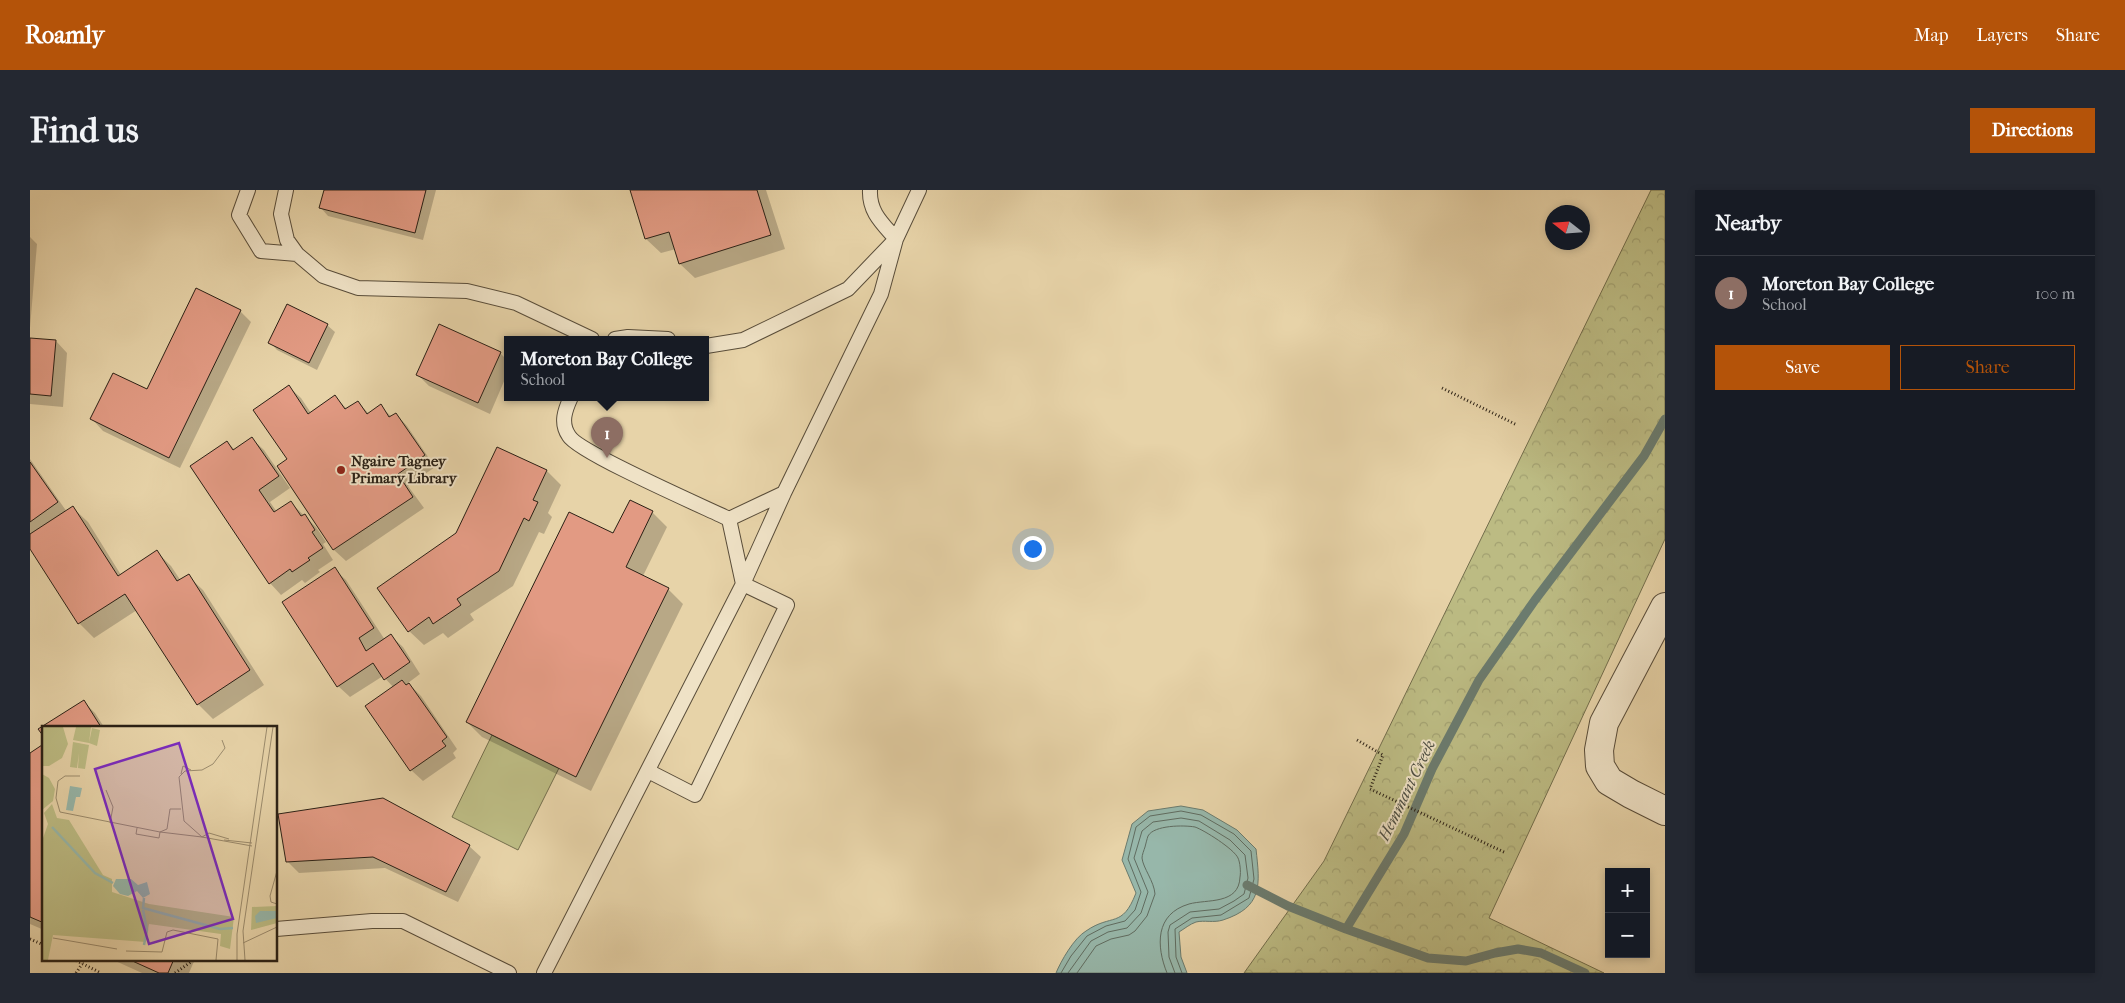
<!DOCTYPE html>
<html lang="en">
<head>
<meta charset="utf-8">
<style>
  :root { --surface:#171b24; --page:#242831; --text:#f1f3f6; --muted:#9ea1a6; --line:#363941; --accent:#b45309 }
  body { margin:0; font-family:"IM FELL French Canon",serif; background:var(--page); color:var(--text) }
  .controls { position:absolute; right:15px; bottom:15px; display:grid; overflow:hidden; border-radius:0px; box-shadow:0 2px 8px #0003 }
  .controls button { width:45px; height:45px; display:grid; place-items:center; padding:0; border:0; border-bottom:1px solid var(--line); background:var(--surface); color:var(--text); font:25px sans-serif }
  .compass { position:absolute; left:1515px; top:15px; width:45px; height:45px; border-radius:50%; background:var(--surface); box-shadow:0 2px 8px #0003; rotate:287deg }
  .you { position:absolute; left:1002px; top:358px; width:18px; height:18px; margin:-12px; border:4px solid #fff; border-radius:50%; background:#1a73e8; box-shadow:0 0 0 8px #1a73e833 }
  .badge { display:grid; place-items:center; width:32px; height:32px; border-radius:50%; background:var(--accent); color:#fff; font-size:16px; font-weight:700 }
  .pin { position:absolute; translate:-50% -41px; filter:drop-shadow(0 1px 2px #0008) }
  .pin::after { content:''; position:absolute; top:26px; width:18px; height:15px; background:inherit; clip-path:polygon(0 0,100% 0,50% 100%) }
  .popup { position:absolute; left:474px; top:146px; width:205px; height:65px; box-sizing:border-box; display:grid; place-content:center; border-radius:0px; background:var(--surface); filter:drop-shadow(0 1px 4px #0005); font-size:16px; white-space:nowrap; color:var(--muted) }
  .popup b { font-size:19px; color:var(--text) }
  .popup::after { content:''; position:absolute; left:50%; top:100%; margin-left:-10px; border:10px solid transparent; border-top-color:var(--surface) }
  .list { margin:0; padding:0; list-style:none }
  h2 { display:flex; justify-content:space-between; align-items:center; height:65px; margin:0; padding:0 20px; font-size:21px }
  h2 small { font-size:16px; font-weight:400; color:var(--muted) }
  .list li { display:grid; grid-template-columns:32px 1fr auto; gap:15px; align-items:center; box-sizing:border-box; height:75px; padding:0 20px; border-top:1px solid var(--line) }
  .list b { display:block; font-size:19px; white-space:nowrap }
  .list p { margin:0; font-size:16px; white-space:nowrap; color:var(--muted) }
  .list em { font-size:16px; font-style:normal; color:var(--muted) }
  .actions { display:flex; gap:10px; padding:15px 20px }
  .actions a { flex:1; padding:11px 0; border:1px solid var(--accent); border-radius:0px; text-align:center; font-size:18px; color:var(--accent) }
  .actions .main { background:var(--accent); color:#fff }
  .map { position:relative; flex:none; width:1635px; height:783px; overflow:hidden; border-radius:0px }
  header { display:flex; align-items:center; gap:30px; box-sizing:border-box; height:70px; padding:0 25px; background:var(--accent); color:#fff }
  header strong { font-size:24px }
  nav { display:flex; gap:28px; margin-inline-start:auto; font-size:18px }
  .intro { display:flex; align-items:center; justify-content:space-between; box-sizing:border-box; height:120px; padding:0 30px }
  h1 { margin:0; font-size:35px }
  .button { padding:12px 22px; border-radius:0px; background:var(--accent); color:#fff; font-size:18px; font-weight:700 }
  main { display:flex; gap:30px; padding:0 30px }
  aside { flex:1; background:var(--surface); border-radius:0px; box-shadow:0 2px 8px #0003 }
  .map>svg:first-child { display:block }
</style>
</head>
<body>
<header>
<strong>Roamly</strong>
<nav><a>Map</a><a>Layers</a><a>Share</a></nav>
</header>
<div class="intro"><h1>Find us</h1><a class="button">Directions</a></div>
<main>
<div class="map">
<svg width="1635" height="783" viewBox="0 0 1635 783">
  <defs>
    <pattern id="forest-crowns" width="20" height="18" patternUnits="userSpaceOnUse" patternTransform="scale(1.25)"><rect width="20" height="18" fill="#bcbb83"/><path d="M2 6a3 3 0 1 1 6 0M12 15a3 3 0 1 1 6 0" fill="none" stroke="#a2a070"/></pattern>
  </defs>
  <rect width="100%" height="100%" fill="#e7d3a8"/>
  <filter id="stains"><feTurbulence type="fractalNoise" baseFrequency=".004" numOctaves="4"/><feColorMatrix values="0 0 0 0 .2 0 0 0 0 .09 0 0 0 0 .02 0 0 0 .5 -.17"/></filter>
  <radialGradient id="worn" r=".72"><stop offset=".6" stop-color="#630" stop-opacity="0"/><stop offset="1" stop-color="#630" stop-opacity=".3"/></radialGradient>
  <path fill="url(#forest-crowns)" stroke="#736e4c" d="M1621 0H1635V349L1459 728 1574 783H1214L1294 671Z"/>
  <path fill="#bcbb83" stroke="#736e4c" d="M462 545 529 578 488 660 422 627Z"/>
  <path fill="#97b7aa" stroke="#6b7b6e" d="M1151 616 1173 620 1207 640 1226 659C1230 695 1233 717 1193 730 1184 733 1174 730 1166 732 1160 734 1154 739 1149 742L1151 767 1157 783H1026C1031 771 1044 748 1056 741 1082 723 1092 739 1106 703L1092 670 1102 634 1118 621Z"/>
  <path fill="#0003" d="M295 0H406L393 50 298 26 291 18Z
    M601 0H736L755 59 665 88 650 74 646 59 631 63 616 49Z
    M0 47 7 54 0 138Z
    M210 121 221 132 150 278 73 241 62 229 117 201Z
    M297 135 305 142 287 180 247 160 240 152Z
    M0 149 26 151 37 163 33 217 0 214Z
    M470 163 478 171V182L460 224 399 196 388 185Z
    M259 197 271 208 281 223 305 207 317 219 328 212 339 224 350 216 362 227 366 224 377 236 405 277 378 296 394 318 316 371 304 360 249 276 258 270Z
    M222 249 234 260 260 298 240 312 247 322 261 313 286 337 296 352 293 354 303 370 288 380 290 382 275 393 272 390 251 405 240 393 197 252 205 260Z
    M0 269 37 322 43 318 58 332 91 385 127 362 141 376 151 391 158 386 173 400 234 495 183 529 168 514 107 420 64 448 49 433 0 357Z
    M517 281 531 295 518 323 522 327 514 344 509 342 483 396 440 424 444 430 418 448 413 443 394 455 379 441 427 344Z
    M622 322 637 337 613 386 638 399 653 414 561 601 452 547 437 532 584 345Z
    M304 379 316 390 355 450 361 446 373 457 390 484 378 493 391 506 427 559 423 563 426 568 393 591 381 580 364 498 353 486 320 507 308 496Z
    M53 511 65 523 74 537H14Z
    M14 558V740L0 734V564Z
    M439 656 451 667 428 712 355 678 269 683 257 671Z
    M81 769H165L159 783H112Z"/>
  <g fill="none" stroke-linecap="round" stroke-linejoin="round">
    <path stroke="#606c60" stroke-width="1" d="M1031 783 1041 766 1057 746 1076 736 1095 731 1105 720 1111 702 1098 669 1106 637 1120 626 1151 621 1171 625 1204 644 1221 661 1224 689 1219 708 1191 725 1162 728 1145 739 1146 767 1152 783
      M1038 783 1061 751 1078 742 1097 738 1111 723 1118 702 1104 668 1112 641 1123 632 1151 628 1169 631 1200 650 1215 665 1218 688 1214 704 1204 711 1189 719 1160 722 1140 735 1138 742 1139 767 1145 783
      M1047 783 1066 756 1081 749 1099 745 1105 741 1117 726 1125 704C1124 691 1113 678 1112 668 1112 665 1114 660 1115 657 1116 653 1117 649 1118 646 1124 635 1154 635 1165 637 1174 640 1204 659 1208 668 1210 672 1211 682 1210 687 1209 715 1177 709 1159 714 1125 724 1126 756 1137 783"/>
    <path stroke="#6b7b6e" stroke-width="9" d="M1217 695 1258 716 1316 739 1374 644 1402 579 1449 490 1505 410 1614 266 1635 229
      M1316 739 1398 768 1436 771 1465 763 1488 759 1511 763 1555 783"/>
  </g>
  <path fill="#e29a83" stroke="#2a2015" d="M294 0H396L385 43 289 18Z
    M600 0H727L741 45 649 74 639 42 615 49Z
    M166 98 211 120 139 268 60 229 83 183 117 199Z
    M257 114 298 134 279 173 238 153Z
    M409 134 471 162 448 213 386 185Z
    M0 148 26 150 21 206 0 204Z
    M259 195 278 224 305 205 315 219 328 211 337 224 351 214 359 227 366 223 395 265 368 284 383 307 303 360 247 276 257 269 223 220Z
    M222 247 249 286 229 300 244 322 261 311 271 326 275 324 285 340 282 342 293 358 278 368 280 370 262 382 260 379 239 394 160 276 197 251 203 260Z
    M467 257 517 280 503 310 508 312 499 331 494 328 469 381 427 409 431 415 403 434 399 427 378 442 347 398 426 343Z
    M0 272 28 312 0 332Z
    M600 310 623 321 596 377 639 398 546 587 436 532 539 322 583 343Z
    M43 316 88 386 127 360 147 391 159 384 220 480 167 515 95 404 48 434 0 359V344Z
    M305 377 344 438 329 448 336 461 361 444 380 472 354 490 343 473 307 497 252 412Z
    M372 490 376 495 379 493 417 547 412 551 416 556 380 581 335 516Z
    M54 510 71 537H14V547L8 539Z
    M12 555 14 558V733L0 727V563Z
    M353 608 440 655 416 702 343 667 256 672 248 624Z
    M98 769H144L138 783H129Z"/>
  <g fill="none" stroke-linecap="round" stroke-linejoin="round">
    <g stroke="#594d3a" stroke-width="16">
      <path id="service" d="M218 0 209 25 231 61 267 64
        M256 0 251 24 257 50 267 64 293 86 328 98 437 101 486 113 562 149
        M840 0C839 22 852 33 866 49L889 0
        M585 149 598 147 638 149
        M676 156 713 150 818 99 866 49 851 104 754 303 713 394 699 329
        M541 207C535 220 530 233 539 246 548 262 674 317 699 329
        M699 329 754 303
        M246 739 342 731H373L479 783
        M514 783 713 394 757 415 665 605 618 581"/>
    </g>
    <g stroke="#594d3a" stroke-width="30">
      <path id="minor" d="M1635 417 1574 533 1569 560 1570 576 1579 591 1601 604 1635 621"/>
    </g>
    <path stroke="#2a2015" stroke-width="3" stroke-dasharray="1 2.5" stroke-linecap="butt" d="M1412 198 1487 235
      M1327 550 1353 565 1340 599 1476 663
      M0 749 14 755
      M43 769 71 783
      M46 783 52 774
      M145 783 165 769"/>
    <use href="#service" stroke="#efe2c6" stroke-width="14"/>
    <use href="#minor" stroke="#efe2c6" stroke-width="28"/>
  </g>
  <circle fill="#8f2418" stroke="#efe2c6" stroke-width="2" cx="311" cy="280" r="5"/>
  <g text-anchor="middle" stroke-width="4" stroke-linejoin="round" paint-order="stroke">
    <g font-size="15" font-weight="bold" fill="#2a2015" stroke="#efe2c6" text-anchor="start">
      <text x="321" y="276">Ngaire Tagney<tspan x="321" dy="17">Primary Library</tspan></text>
    </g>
    <g font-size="16" font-style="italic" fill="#4b4d42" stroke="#efe2c6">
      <text transform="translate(1376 600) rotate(-64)" y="6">Hemmant Creek</text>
    </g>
  </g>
  <g transform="translate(12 536)">
    <rect width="235" height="235" fill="#e7d3a8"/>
    <path d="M10 78 15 92 27 94 61 149 70 153V166L107 178 192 191 188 223 178 220 179 208 107 198 104 216 11 209 6 234H0V115L6 98 2 87ZM235 180V197L209 204 210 181Z" fill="#bcbb83"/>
    <path d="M0 1H21L26 18 20 32 7 40H0ZM34 1H49L47 17 31 14ZM50 2 58 4 55 20 47 17ZM31 16 47 19 43 43 36 42 37 27 35 42 28 41ZM0 48 7 52 13 63 11 75 0 84Z" fill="#bcbb83"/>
    <path d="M28 60 40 62 38 71H34L31 85 24 84ZM74 153H89L96 159 105 156 108 168 101 172 95 165 86 170 78 168 71 160ZM218 185H234L235 192 214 197 213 190Z" fill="#97b7aa"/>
    <path fill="none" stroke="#97b7aa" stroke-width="2.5" d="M10 101 53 147 71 157M102 172 101 182 178 203 191 202M101 184 105 204 102 219"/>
    <path fill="none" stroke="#9b8b6d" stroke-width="1" d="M139 48 141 40 149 44M38 50H23L16 55 14 72 18 86 118 106 117 112 94 108 95 102M64 64 71 81 68 97M125 103 118 106 160 111 142 95 137 51 143 45 160 44 171 38 183 22 180 14M125 103 128 83H139M160 111 210 120M160 111 167 107 187 113M182 114 210 117M235 145 228 170 229 176 235 178M11 212 75 223M201 217 235 201M84 225 120 226 125 206 131 204 176 213 174 234M195 234V208L225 1M203 234 201 205 231 1"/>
    <path fill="#7b2cbf" fill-opacity="0.15" stroke="#7b2cbf" stroke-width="2.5" d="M137 17 191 193 107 218 53 43Z"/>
    <rect width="235" height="235" fill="none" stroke="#2a2015" stroke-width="2.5"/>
  </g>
  <rect width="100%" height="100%" filter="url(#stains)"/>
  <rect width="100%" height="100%" fill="url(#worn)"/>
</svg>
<div class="controls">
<button>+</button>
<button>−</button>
</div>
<svg class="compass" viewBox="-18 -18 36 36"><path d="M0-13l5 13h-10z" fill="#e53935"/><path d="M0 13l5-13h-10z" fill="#9ea1a6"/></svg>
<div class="you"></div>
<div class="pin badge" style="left:577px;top:268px;background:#8d6e63">1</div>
<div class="popup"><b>Moreton Bay College</b>School</div>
</div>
<aside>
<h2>Nearby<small></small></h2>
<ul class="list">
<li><span class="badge" style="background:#8d6e63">1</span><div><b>Moreton Bay College</b><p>School</p></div><em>100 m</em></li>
</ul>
<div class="actions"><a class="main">Save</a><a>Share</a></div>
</aside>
</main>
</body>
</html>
